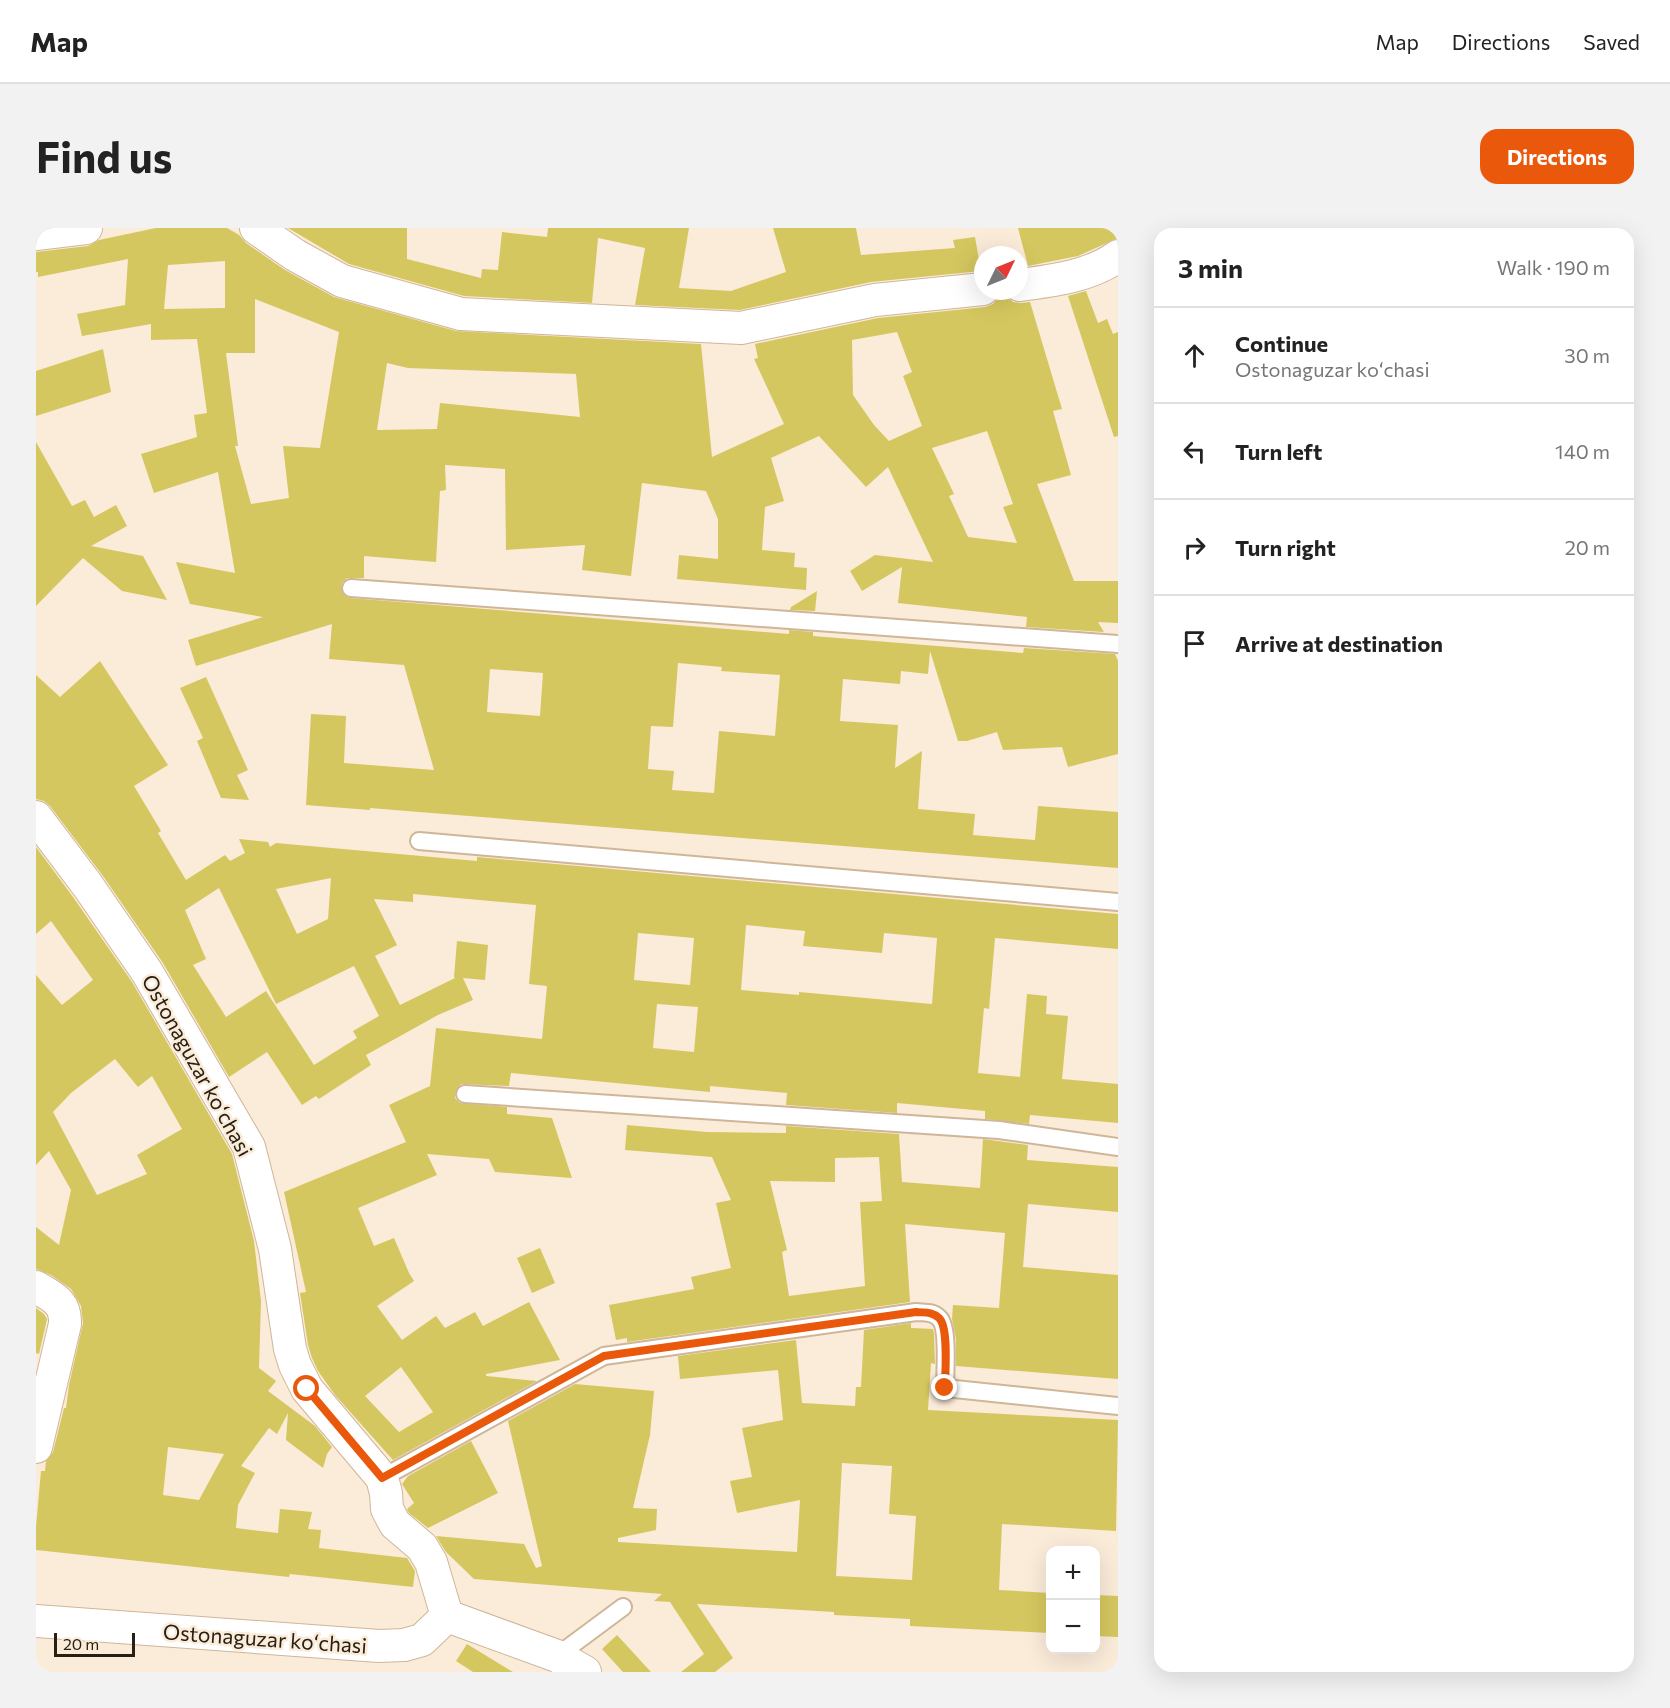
<!DOCTYPE html>
<html lang="en">
<head>
<meta charset="utf-8">
<style>
  body { margin:0; font-family:Commissioner,sans-serif; background:#f2f2f2; color:#222 }
  .controls { position:absolute; right:18px; bottom:18px; display:grid; overflow:hidden; border-radius:12px; box-shadow:0 6px 24px #0002 }
  .controls button { width:54px; height:54px; display:grid; place-items:center; padding:0; border:0; border-bottom:2px solid #e0e0e0; background:#fff; color:#222; font:30px sans-serif }
  .compass { position:absolute; left:938px; top:18px; width:54px; height:54px; border-radius:50%; background:#fff; box-shadow:0 6px 24px #0002; rotate:47deg }
  .scale { position:absolute; left:18px; bottom:15px; width:81px; box-sizing:border-box; padding-left:6px; border:3px solid #292014; border-top:0; font-size:16px; line-height:21px; white-space:nowrap; color:#292014; -webkit-text-stroke:4px #fbebd9; paint-order:stroke }
  .stop { position:absolute; width:18px; height:18px; margin:-14px; border:4px solid #ea580c; border-radius:50%; background:#fff }
  .stop.end { background:#ea580c; border-color:#fff; box-shadow:0 2px 6px #0008 }
  .list { margin:0; padding:0; list-style:none }
  h2 { display:flex; justify-content:space-between; align-items:center; height:78px; margin:0; padding:0 24px; font-size:26px }
  h2 small { font-size:20px; font-weight:400; color:#767676 }
  .list li { display:grid; grid-template-columns:39px 1fr auto; gap:18px; align-items:center; box-sizing:border-box; height:96px; padding:0 24px; border-top:2px solid #e0e0e0 }
  .list b { display:block; font-size:22px; white-space:nowrap }
  .list p { margin:0; font-size:20px; white-space:nowrap; color:#767676 }
  .list em { font-size:20px; font-style:normal; color:#767676 }
  .icon { flex:none; width:33px; height:33px; fill:none; stroke:currentColor; stroke-width:2; stroke-linecap:round; stroke-linejoin:round }
  .map { position:relative; flex:none; width:1082px; height:1444px; overflow:hidden; border-radius:18px }
  header { display:flex; align-items:center; gap:36px; box-sizing:border-box; height:84px; padding:0 30px; background:#fff; border-bottom:2px solid #e0e0e0 }
  header strong { font-size:28px }
  nav { display:flex; gap:33px; margin-inline-start:auto; font-size:21px }
  .intro { display:flex; align-items:center; justify-content:space-between; box-sizing:border-box; height:144px; padding:0 36px }
  h1 { margin:0; font-size:42px }
  .button { padding:15px 27px; border-radius:18px; background:#ea580c; color:#fff; font-size:21px; font-weight:700 }
  main { display:flex; gap:36px; padding:0 36px }
  aside { flex:1; background:#fff; border-radius:18px; box-shadow:0 6px 24px #0002 }
  .map>svg:first-child { display:block }
  .building { fill:#d5c75f; fill-rule:evenodd }
  .lines { fill:none; stroke-linecap:round; stroke-linejoin:round }
  .lane-casing { stroke:#cfb698; stroke-width:20 }
  .street-casing { stroke:#cfb698; stroke-width:34 }
  .lane { stroke:#fff; stroke-width:16 }
  .street { stroke:#fff; stroke-width:32 }
  .route { stroke:#ea580c; stroke-width:8 }
  .labels { text-anchor:middle; dominant-baseline:central; stroke-width:5; stroke-linejoin:round; paint-order:stroke }
  .street-label { font-size:21px; fill:#292014; stroke:#fbebd9 }
</style>
</head>
<body>
<header>
<strong>Map</strong>
<nav><a>Map</a><a>Directions</a><a>Saved</a></nav>
</header>
<div class="intro"><h1>Find us</h1><a class="button">Directions</a></div>
<main>
<div class="map">
<svg width="1082" height="1444" viewBox="0 0 1082 1444">
  <rect width="100%" height="100%" fill="#fbebd9"/>
  <path class="building" d="M120 0H191L203 7 210 15 249 42 298 69 420 103 665 116 676 229 748 196 718 131 722 130 719 116 842 90 949 79 957 76 962 70 970 69 977 74 985 75 994 74 1026 181 1017 183 1035 247 1001 256 1038 353H1082V395L1062 394 1068 404 990 399 991 389 862 375 866 339 826 363 814 343 839 327 897 334 852 239 830 259 783 208 735 230 748 273 729 279 726 322 759 325 758 339 771 340 770 362 641 351 643 327 682 331V291L670 263 606 255 595 348 546 342 549 317 470 322 469 241 409 237 410 262 404 263 400 334 328 328V350H311L306 355 305 360 309 368 314 370 753 406V402L777 404V408L987 425 988 420 1079 426 1082 433V526L1032 539 1026 519 967 522 961 504 931 513H922L894 423 892 446 865 443 864 456 807 451 804 493 862 497 859 540 886 523 882 581 939 586 937 607 999 612 1002 578 1082 584V640L383 584 334 580V582L270 577 275 486 310 488 308 535 398 542 368 437 293 431 296 396 160 438 152 412 227 389 154 376 140 334 199 345 182 244 118 265 105 226 161 209 158 187 171 185 161 111 115 112V96L46 108 41 86 89 77 92 31 2 49V44H0V24L52 18 63 12ZM189 33V80L128 81 132 37ZM219 71 303 104 284 220 247 218 253 270 215 276 199 218H202L190 125H219ZM861 104 876 144 867 148 886 198 853 213 838 197 817 167 816 112ZM351 135 372 140 540 146 544 189 404 175 401 201 341 202ZM951 203 977 276 967 279 981 315 932 309 913 268 918 266 896 220ZM642 435 686 439 685 443 744 447 739 508 683 503 678 565 636 562 638 543 612 541 615 498 637 499ZM454 441 507 445 504 488 451 484Z
    M252 0H371V31L445 50 446 41 462 42 466 4 511 9 512 0H653L643 60 695 63 750 44 737 0H820L825 27 919 20 917 12 939 9 945 43 835 54 704 82 599 77 609 20 562 10 556 75 428 68 313 36Z
    M982 0H1082V10L1042 28 992 38Z
    M1050 63 1062 95 1071 91 1077 106 1082 104V208L1078 209 1032 68Z
    M67 121 75 164 0 188V143Z
    M0 214 36 278 49 272 58 289 80 277 91 298 55 318 107 328 131 372 86 363 47 330 0 378Z
    M781 363 779 383 754 382 755 379Z
    M64 433 132 537 98 558 125 603 122 605 150 652 189 627 194 633 209 625 203 611 232 614 234 619 240 615 441 633V629L1082 686V721L959 710 953 781 948 780 942 845 984 849 991 766 1011 768 1010 786 1032 788 1026 851 1082 856V895L994 887 993 896 949 891V883L861 875V885L750 877 751 865 674 858V864L475 845 473 858 425 856 419 865V870L424 875 471 879V886L516 890 536 950 459 944 453 931 391 926 401 947 322 980 338 1018 358 1010 373 1045 378 1053 341 1078 366 1112 400 1088 409 1100 439 1084 447 1098 493 1074 524 1132 450 1146V1148L501 1153 357 1232 299 1167 282 1143 276 1130 272 1117 264 1065 270 1064 248 964 370 914 353 877 394 858 400 800 506 811 511 758 493 756 500 677 377 666V674L338 671 361 717 339 728 364 777 419 750 418 749 421 713 452 717 449 752 427 750 437 772 402 787 330 827 335 837 283 871 280 868 266 877 231 824 193 849 127 735 67 648 14 578 8 573 0 571V447L24 469ZM295 650 292 691 261 706 240 661ZM183 660 240 776 318 738 343 788 317 803 321 810 278 837 230 763 190 789 157 737 170 731 149 682ZM710 697 769 703 767 718 846 725 848 705 901 710 896 776 763 764V767L705 762ZM602 705 658 710 654 757 598 752ZM621 776 662 779 658 824 617 820ZM365 1139 397 1184 363 1204 329 1168Z
    M170 449 212 542 201 547 213 572 185 570 161 513 167 510 144 460Z
    M0 619 37 669 96 754 196 926 218 1013 225 1073 223 1140 240 1153 232 1163 279 1198 296 1219 291 1226 287 1240 250 1212 252 1185 241 1206 233 1200 205 1238 219 1245 202 1277 200 1300 242 1305 244 1281 276 1284 272 1301 285 1302 283 1320 371 1330 379 1343 377 1359 254 1346 253 1349 0 1322V1299L5 1243H9L10 1233 17 1224 28 1180H30L33 1157 47 1095 45 1078 35 1061 15 1047 0 1041V999L23 1017 35 962 13 923 0 937V747L26 777 57 752 15 693 0 706ZM79 831 102 859 116 848 146 901 101 927 111 946 61 967 17 884 35 865ZM132 1219 188 1226 163 1272 127 1267Z
    M591 897 671 904 750 905V898L863 906 866 954 944 960 947 911 992 917 991 932 1082 939V984L992 976 987 1039 1082 1047V1151L920 1138V1111L916 1091 917 1077 963 1080 969 1005 869 996 874 1074 591 1114V1110L580 1112 573 1077 658 1061 655 1049 695 1040 680 975 695 972 676 929 589 922ZM843 929 846 973 824 974 829 1058 753 1068 746 1024 751 1022 734 953 799 954V930Z
    M504 1020 519 1055 496 1065 481 1030Z
    M0 1080 8 1086 11 1091 3 1126 0 1125Z
    M875 1095V1100L897 1101 898 1105 899 1136 895 1135 892 1182 1082 1192 1080 1303 966 1296 963 1362 1014 1365V1405L874 1398V1391L798 1387V1384L661 1376 697 1430 679 1444H645L668 1426 634 1374 618 1373 626 1366 438 1351 410 1324 400 1308 488 1316 500 1340 506 1338 472 1193 539 1156 618 1163 614 1207 597 1280 621 1281 620 1302 582 1310V1314L761 1324 764 1272 701 1285 694 1253 716 1249 706 1200 747 1192 742 1142 644 1151 642 1128 760 1112 766 1175 819 1178 820 1159H825L828 1102ZM806 1235 856 1238 853 1286 880 1288 876 1352 800 1348Z
    M435 1213 462 1265 392 1300 373 1285 371 1281 378 1275 366 1256 372 1248Z
    M1059 1367 1082 1368V1409L1059 1408Z
    M581 1407 615 1444H587L566 1421Z
    M431 1416 477 1444H437L420 1433Z"/>
  <g class="lines">
    <defs>
      <path id="lane" d="M315 360 1082 416
        M383 613 1082 674
        M429 866 963 902 1082 919
        M346 1250 568 1128 880 1084C888 1085 896 1083 903 1090 913 1099 909 1145 909 1160L1082 1178
        M521 1428 587 1379"/>
      <path id="street" d="M220 0 259 27 306 53 425 86 705 100 839 72 947 61
        M0 6 50 0
        M983 57C1016 53 1055 48 1082 28
        M0 589 52 658 111 744 213 919 239 1021 254 1121 259 1137 271 1161 346 1250 350 1265 351 1281 359 1296 386 1319 395 1334 411 1388 386 1412 368 1417 343 1418 0 1393
        M0 1059C17 1069 30 1074 29 1096L0 1219
        M411 1388 521 1428 549 1444"/>
    </defs>
    <use href="#lane" class="lane-casing"/>
    <use href="#street" class="street-casing"/>
    <use href="#lane" class="lane"/>
    <use href="#street" class="street"/>
  </g>
  <g class="lines">
    <path class="route" d="M271 1161 346 1250 568 1128 880 1084C888 1085 896 1083 903 1090 913 1099 909 1145 909 1160"/>
  </g>
  <g class="labels">
    <g class="street-label">
      <text transform="translate(162 837) rotate(61)">Ostonaguzar koʻchasi</text>
      <text transform="translate(229 1410) rotate(4)">Ostonaguzar koʻchasi</text>
    </g>
  </g>
</svg>
<div class="controls">
<button>+</button>
<button>−</button>
</div>
<svg class="compass" viewBox="-18 -18 36 36"><path d="M0-13l5 13h-10z" fill="#e53935"/><path d="M0 13l5-13h-10z" fill="#767676"/></svg>
<div class="scale">20 m</div>
<div class="stop" style="left:271px;top:1161px"></div>
<div class="stop end" style="left:909px;top:1160px"></div>
</div>
<aside>
<h2>3 min<small>Walk · 190 m</small></h2>
<ul class="list">
<li><svg class="icon" aria-label="ahead" viewBox="0 0 24 24"><path d="M12 20V5M6 11l6-6 6 6"/></svg><div><b>Continue</b><p>Ostonaguzar koʻchasi</p></div><em>30 m</em></li>
<li><svg class="icon" aria-label="left" viewBox="0 0 24 24"><path d="M17 20v-9H6M10 6l-5 5 5 5"/></svg><div><b>Turn left</b></div><em>140 m</em></li>
<li><svg class="icon" aria-label="right" viewBox="0 0 24 24"><path d="M7 20v-9h11M14 6l5 5-5 5"/></svg><div><b>Turn right</b></div><em>20 m</em></li>
<li><svg class="icon" aria-label="arrive" viewBox="0 0 24 24"><path d="M6 21V4h12l-3 4 3 4H6"/></svg><div><b>Arrive at destination</b></div></li>
</ul>
</aside>
</main>
</body>
</html>
